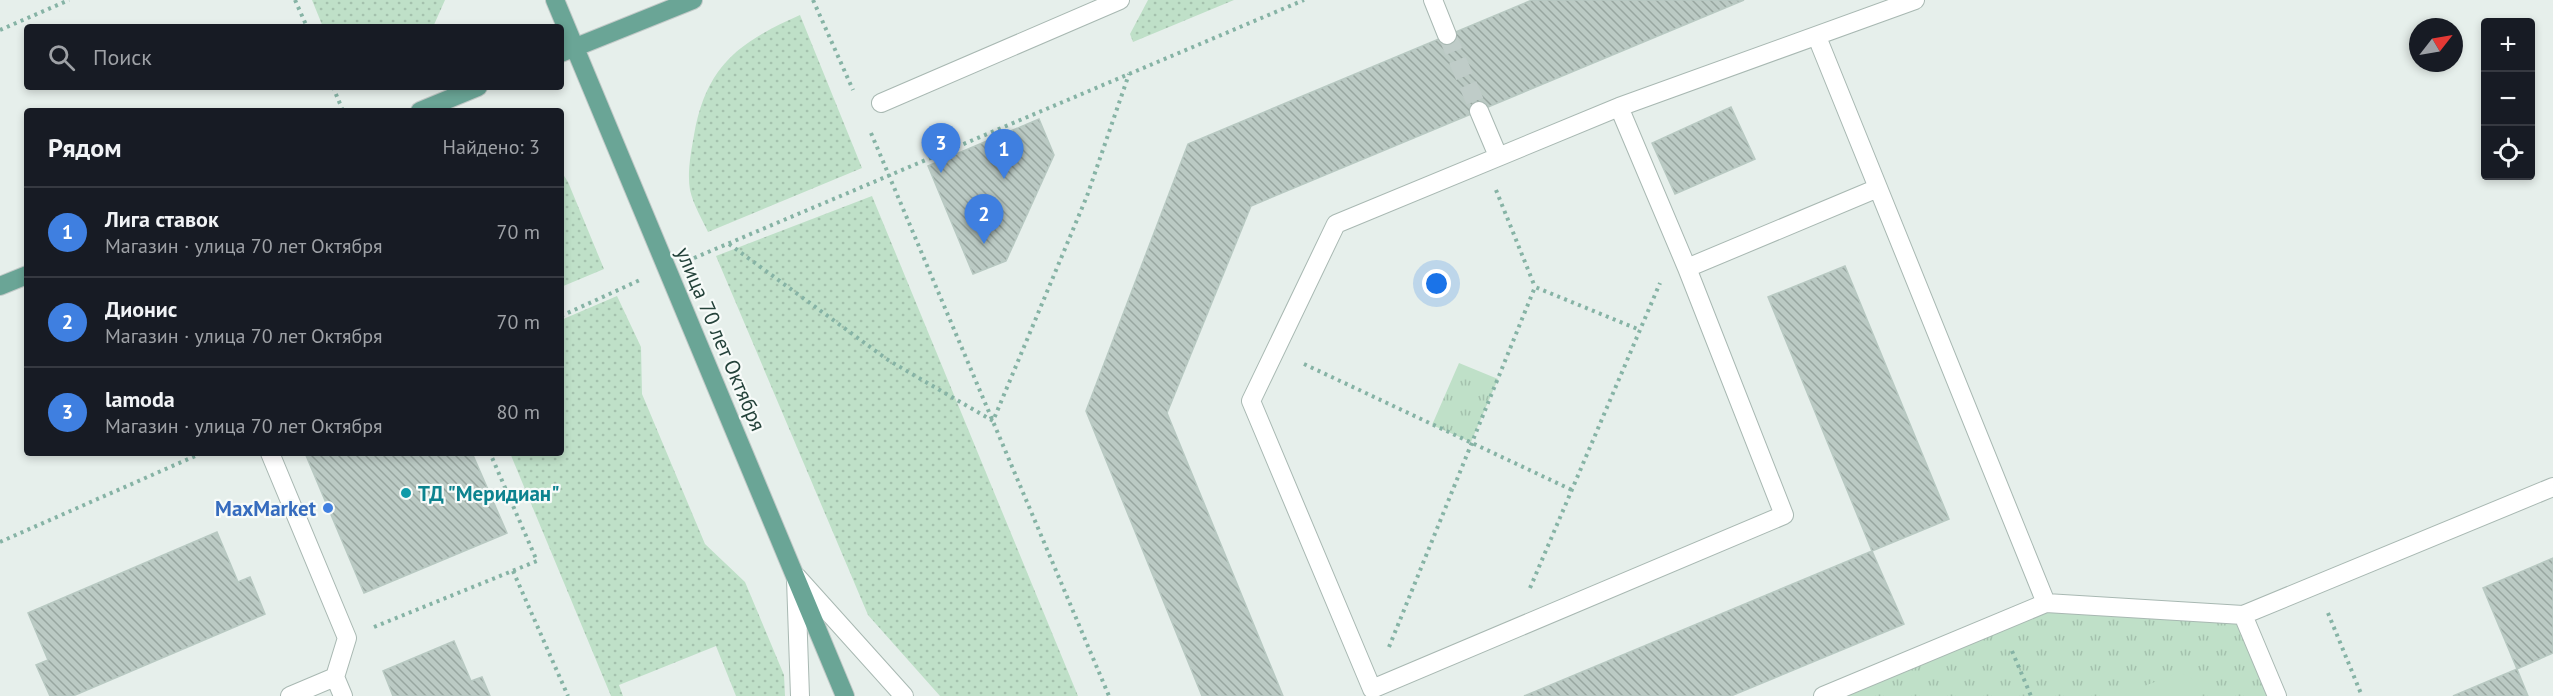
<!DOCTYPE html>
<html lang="ru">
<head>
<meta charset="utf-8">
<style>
  body { margin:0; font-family:"PT Sans",sans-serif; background:#20242c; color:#f1f3f6 }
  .controls { position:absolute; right:18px; top:18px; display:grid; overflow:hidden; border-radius:6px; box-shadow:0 3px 9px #0003 }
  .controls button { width:54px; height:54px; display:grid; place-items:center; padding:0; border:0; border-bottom:2px solid #363941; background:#171b24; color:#f1f3f6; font:30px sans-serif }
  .compass { position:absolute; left:2409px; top:18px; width:54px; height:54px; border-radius:50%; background:#171b24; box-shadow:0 3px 9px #0003; rotate:59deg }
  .you { position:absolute; left:1437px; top:284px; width:21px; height:21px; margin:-15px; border:4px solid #fff; border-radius:50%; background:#1a73e8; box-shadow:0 0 0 9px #1a73e833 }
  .badge { display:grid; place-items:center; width:39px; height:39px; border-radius:50%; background:#ea580c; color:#fff; font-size:20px; font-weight:700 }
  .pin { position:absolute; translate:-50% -50px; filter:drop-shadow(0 2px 3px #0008) }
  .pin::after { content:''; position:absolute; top:32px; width:21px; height:18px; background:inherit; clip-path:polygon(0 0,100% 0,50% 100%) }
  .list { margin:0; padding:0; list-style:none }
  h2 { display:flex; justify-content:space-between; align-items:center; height:78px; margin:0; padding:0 24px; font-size:26px }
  h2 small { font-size:20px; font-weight:400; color:#9ea1a6 }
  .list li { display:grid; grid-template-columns:39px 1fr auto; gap:18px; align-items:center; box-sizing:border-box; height:90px; padding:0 24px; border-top:2px solid #363941 }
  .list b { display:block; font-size:22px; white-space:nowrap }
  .list p { margin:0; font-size:20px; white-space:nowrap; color:#9ea1a6 }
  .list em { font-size:20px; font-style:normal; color:#9ea1a6 }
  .icon { flex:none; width:33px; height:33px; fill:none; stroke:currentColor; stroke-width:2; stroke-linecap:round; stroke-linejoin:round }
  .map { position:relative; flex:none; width:2553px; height:696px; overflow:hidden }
  .search { position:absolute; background:#171b24; box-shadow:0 3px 9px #0003; left:24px; top:24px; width:540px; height:66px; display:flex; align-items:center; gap:15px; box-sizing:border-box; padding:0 21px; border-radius:6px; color:#9ea1a6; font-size:22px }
  .panel { position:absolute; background:#171b24; box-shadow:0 3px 9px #0003; left:24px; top:108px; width:540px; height:348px; border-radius:6px }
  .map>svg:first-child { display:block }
  .grass { fill:url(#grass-dots) }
  .park { fill:url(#park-tufts) }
  .pitch { fill:#bfe0c8 }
  .building { fill:url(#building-back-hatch); stroke:#b8c9c2; stroke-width:1.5 }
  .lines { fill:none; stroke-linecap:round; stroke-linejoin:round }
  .minor-tunnel { stroke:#bfccc8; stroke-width:18; stroke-dasharray:18 9; stroke-linecap:butt }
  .minor-casing { stroke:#a8b8b2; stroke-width:20 }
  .major-casing { stroke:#c2cac8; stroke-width:20 }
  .path { stroke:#86b3a5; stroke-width:4; stroke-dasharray:3 4.5; stroke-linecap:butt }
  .minor { stroke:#fff; stroke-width:18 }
  .major { stroke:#6aa596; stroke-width:18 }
  .culture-dot { fill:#0f9aa8; stroke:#f7fbf9; stroke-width:2 }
  .shop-dot { fill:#3f7fe0; stroke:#f7fbf9; stroke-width:2 }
  .labels { text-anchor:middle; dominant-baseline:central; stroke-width:4.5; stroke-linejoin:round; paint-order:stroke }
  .street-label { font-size:21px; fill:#24423a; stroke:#f7fbf9 }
  .culture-label { font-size:21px; font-weight:bold; fill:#0d838f; stroke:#f7fbf9; text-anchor:start }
  .shop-label { font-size:21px; font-weight:bold; fill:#366cbe; stroke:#f7fbf9; text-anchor:end }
</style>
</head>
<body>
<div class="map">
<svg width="2553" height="696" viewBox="0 0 2553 696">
  <defs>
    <pattern id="grass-dots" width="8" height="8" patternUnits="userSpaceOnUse" patternTransform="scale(1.5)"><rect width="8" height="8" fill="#bfe0c8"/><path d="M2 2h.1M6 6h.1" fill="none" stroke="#a4c1ad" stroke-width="1.8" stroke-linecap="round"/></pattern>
    <pattern id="park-tufts" width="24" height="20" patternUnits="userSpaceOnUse" patternTransform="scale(1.5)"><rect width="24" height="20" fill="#bfe0c8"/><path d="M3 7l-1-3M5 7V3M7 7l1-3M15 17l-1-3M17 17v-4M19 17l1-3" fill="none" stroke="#a4c1ad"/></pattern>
    <pattern id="building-back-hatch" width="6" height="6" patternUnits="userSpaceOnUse" patternTransform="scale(1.5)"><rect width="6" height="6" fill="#bbcac4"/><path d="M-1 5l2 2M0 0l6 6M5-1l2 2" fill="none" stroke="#98a6a0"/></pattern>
  </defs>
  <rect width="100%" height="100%" fill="#e6efeb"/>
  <path class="grass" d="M312 0H445L433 27H323Z
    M1148 0H1234L1133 42 1130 34Z
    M800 15 862 168 708 232C702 219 693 204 690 190 687 173 691 152 694 135 706 66 739 42 800 15Z
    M561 171 568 182 604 269 561 287Z
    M872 196 1078 696H940L868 615 716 256Z
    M617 296 641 347 642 394 705 544 745 582 784 675 785 696H736L716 646 619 685 623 696H611L510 453H561V320Z"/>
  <path class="park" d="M1459 363 1498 379 1471 442 1432 425Z
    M2046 603 2243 615 2277 696H1823Z"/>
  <path class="pitch" d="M2174 674C2192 673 2195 681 2202 696H2121Z"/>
  <path class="building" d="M1532 0H1744L1251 206 1167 413 1283 696H1202L1086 411 1188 144Z
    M1731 107 1755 159 1675 194 1652 143Z
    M1039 119 1054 155 1006 261 973 274 928 166Z
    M1845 266 1949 519 1872 551 1768 297Z
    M305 453H472L507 533 364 593Z
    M217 532 238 582 250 577 265 614 73 696H50L36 665 48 660 28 613Z
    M1872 551 1904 624 1731 696H1524Z
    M2553 558V653L2517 669 2483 588Z
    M454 641 471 681 482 677 490 696H393L383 671Z
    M2517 669 2528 696H2453Z"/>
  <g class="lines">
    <path class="minor-tunnel" d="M1447 35 1479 111"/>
    <defs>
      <path id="minor" d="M1433 0 1447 35
        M1817 37 2046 603
        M881 103 1120 0
        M1619 107 1687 268
        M1479 111 1498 156
        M1878 188 1687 268 1784 515 1372 689 1251 401 1336 224 1619 107 1915 0
        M270 453 347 638 335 677 343 696
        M797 577 904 696
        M796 579 800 696
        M2243 615 2277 696
        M290 696 335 677
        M1823 696 2046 603 2243 615 2553 487"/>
      <path id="major" d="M555 0 845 696
        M561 53 693 0
        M420 111 478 87
        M0 286 27 275"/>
    </defs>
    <use href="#minor" class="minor-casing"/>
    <use href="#major" class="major-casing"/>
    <path class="path" d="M295 0 307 27
      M813 0 853 90
      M0 30 69 0
      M333 87 343 111
      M871 133 1109 696
      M1496 190 1535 287
      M729 244 888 360 993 421 1087 196 1129 74
      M694 258 1304 0
      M561 316 640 280
      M1304 364 1572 490
      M0 542 202 453
      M513 571 568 696
      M1530 588 1660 283
      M2328 613 2362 696
      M374 627 537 561 490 453
      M1389 647 1535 287 1640 330
      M2012 651 2031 696"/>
    <use href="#minor" class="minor"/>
    <use href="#major" class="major"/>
  </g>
  <circle class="culture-dot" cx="406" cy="493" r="6"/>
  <circle class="shop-dot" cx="328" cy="508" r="6"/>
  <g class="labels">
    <g class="street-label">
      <text transform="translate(721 339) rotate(67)">улица 70 лет Октября</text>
    </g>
    <g class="culture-label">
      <text x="418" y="493">ТД "Меридиан"</text>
    </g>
    <g class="shop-label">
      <text x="316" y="508">MaxMarket</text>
    </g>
  </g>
</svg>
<div class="controls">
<button>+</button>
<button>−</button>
<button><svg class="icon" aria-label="locate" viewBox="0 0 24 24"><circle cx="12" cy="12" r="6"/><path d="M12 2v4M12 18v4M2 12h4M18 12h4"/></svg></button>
</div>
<svg class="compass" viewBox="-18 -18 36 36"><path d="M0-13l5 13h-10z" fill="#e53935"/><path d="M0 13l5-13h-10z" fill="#9ea1a6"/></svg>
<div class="you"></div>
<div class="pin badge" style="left:1004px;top:179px;background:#3f7fe0">1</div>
<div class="pin badge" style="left:984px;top:244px;background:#3f7fe0">2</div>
<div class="pin badge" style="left:941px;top:173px;background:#3f7fe0">3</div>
<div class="search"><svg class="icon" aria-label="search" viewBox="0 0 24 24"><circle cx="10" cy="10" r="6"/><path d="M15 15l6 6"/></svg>Поиск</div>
<section class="panel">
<h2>Рядом<small>Найдено: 3</small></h2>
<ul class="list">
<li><span class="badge" style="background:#3f7fe0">1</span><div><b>Лига ставок</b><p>Магазин · улица 70 лет Октября</p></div><em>70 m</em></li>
<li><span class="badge" style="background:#3f7fe0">2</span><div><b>Дионис</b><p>Магазин · улица 70 лет Октября</p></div><em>70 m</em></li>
<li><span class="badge" style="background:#3f7fe0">3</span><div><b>lamoda</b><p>Магазин · улица 70 лет Октября</p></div><em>80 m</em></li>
</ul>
</section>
</div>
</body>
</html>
